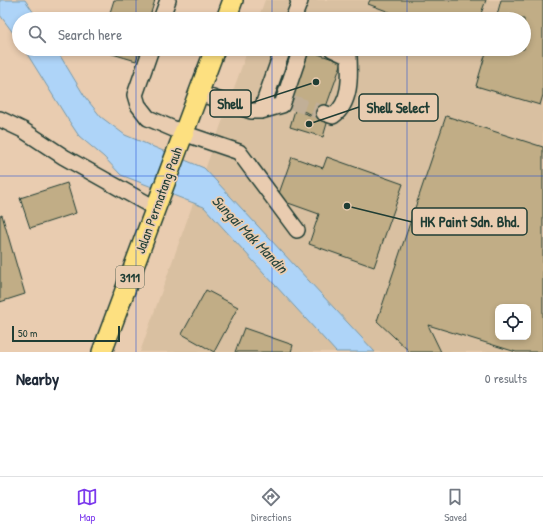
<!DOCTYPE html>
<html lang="en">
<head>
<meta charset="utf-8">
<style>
  body { margin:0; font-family:"Patrick Hand",sans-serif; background:#f6f6f7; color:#1f2937 }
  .controls { position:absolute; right:12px; bottom:12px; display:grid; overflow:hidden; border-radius:8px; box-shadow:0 2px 6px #0003 }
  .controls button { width:36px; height:36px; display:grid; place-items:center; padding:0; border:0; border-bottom:1px solid #e0e1e3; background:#fff; color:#1f2937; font:20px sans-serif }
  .scale { position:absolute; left:12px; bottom:10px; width:108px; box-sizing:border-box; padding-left:4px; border:2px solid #1f3d34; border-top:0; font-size:11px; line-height:14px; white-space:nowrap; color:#1f3d34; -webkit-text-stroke:3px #e9ccb0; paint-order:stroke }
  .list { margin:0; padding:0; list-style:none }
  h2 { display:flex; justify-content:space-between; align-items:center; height:52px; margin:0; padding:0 16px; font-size:17px }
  h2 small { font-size:13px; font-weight:400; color:#747a83 }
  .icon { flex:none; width:22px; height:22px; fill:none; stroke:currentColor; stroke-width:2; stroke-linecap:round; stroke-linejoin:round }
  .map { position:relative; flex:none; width:543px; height:352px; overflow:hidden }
  .search { position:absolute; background:#fff; box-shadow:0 2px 6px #0003; left:12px; right:12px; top:12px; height:44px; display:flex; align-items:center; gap:10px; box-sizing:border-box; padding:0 14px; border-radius:22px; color:#747a83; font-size:15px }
  .sheet { height:124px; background:#fff }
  nav { display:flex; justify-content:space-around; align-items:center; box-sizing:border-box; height:56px; border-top:1px solid #e0e1e3; background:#fff; font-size:11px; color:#747a83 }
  nav a { display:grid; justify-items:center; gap:2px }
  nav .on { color:#7c3aed }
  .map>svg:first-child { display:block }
  .built { fill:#d9c0a1; fill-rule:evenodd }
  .water { fill:#aed4f8; stroke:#7598aa }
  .building { fill:#c1ad86; stroke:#1f3d34; fill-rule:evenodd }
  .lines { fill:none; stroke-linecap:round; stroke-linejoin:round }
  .minor-tunnel { stroke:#c1af97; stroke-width:15; stroke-dasharray:15 8; stroke-linecap:butt }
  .minor-casing { stroke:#1f3d34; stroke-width:18 }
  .major-casing { stroke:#1f3d34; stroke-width:22 }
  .minor { stroke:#e9ccb0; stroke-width:15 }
  .major { stroke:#fde080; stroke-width:19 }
  .grid { fill:none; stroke:#1d4ed8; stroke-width:1; stroke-opacity:0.55 }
  .labels { text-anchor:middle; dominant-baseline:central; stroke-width:3.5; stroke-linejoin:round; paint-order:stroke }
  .shield { fill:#e9ccb0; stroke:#5c6859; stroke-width:1 }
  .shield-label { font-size:13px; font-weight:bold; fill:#1f3d34 }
  .street-label { font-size:14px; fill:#1f3d34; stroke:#e9ccb0 }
  .water-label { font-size:15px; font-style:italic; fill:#26453e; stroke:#e9ccb0 }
  .leader { fill:none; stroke:#1f3d34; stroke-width:1.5 }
  .callout-dot { fill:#1f3d34; stroke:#e9ccb0; stroke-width:1.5 }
  .callout { fill:#e9ccb0; stroke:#1f3d34; stroke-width:1.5 }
  .callout-label { font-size:15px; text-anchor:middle; font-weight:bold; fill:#1f3d34 }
</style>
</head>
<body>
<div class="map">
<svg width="543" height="352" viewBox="0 0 543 352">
  <rect width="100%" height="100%" fill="#e9ccb0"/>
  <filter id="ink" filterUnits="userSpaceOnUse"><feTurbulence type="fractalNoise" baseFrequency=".025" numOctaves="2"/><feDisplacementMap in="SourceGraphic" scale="8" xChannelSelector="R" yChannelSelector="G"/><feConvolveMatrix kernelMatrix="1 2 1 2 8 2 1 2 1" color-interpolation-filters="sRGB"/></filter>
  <g filter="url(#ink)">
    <path class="built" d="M265 0H543V352H140L248 49H524V19H258ZM498 307H528V337H498Z"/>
    <path class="water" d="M0 0H25L38 19H19V41L0 15Z
      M24 49H56L85 97 101 117 125 135 204 168 375 352H336L204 207 121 175 104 157 79 136 67 118Z"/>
    <path class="building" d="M114 0H155L149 19H108Z
      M370 0H486L479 19H408L368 4Z
      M501 0H543V95L540 105 476 86 487 49H524V19H496Z
      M99 49H140L136 61 99 50Z
      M309 51 342 62 322 118 289 106Z
      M295 110 324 120H328L323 137 290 127Z
      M446 116 543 147V352H516L428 325 441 352H410L377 321ZM498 307H528V337H498Z
      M292 157 323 168 327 157 403 184 374 267 309 244 319 214 277 199Z
      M67 183 76 213 30 228 20 198Z
      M2 215 25 294 0 302V216Z
      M206 290 238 307 214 352 182 334Z
      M244 328 293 345 291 352H235Z"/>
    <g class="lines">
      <path class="minor-tunnel" d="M291 102 324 113"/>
      <defs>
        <path id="minor" d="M161 19 168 0
          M293 19 300 1 298 0
          M151 49 135 95 138 105 148 118 183 133 239 152 297 230
          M198 93 251 111H261L283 49
          M261 111 282 105 300 52
          M324 113 333 116C351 103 350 77 349 57L332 49
          M0 119 23 130 64 157 155 208"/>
        <path id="major" d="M226 19 233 0
          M102 352 215 49"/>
      </defs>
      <use href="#minor" class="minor-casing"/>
      <use href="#major" class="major-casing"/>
      <use href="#minor" class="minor"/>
      <use href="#major" class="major"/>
    </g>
  </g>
  <path class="grid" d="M136 0V19M272 0V19M407 0V19M136 49V352M272 49V352M407 49V352M0 176H543"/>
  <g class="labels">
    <rect class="shield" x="116" y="266" width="28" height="22" rx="3"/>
    <g class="shield-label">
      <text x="130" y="277">3111</text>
    </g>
    <g class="street-label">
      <text transform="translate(158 200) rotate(-70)">Jalan Permatang Pauh</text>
    </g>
    <g class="water-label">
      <text transform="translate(250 234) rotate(46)">Sungai Mak Mandin</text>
    </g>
  </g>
  <path class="leader" d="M316 82L251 103M309 124L359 107M347 206L412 222"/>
  <g class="callout-dot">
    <circle cx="316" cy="82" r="4"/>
    <circle cx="309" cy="124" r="4"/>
    <circle cx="347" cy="206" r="4"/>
  </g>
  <g class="callout">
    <rect x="210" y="90" width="41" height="27" rx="4"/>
    <rect x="359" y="94" width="79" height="27" rx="4"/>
    <rect x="412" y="208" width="115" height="27" rx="4"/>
  </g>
  <g class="callout-label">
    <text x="230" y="109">Shell</text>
    <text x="398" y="113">Shell Select</text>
    <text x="470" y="227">HK Paint Sdn. Bhd.</text>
  </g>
</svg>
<div class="controls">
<button><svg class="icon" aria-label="locate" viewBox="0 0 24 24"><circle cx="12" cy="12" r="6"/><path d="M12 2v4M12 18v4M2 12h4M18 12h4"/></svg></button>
</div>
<div class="scale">50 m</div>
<div class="search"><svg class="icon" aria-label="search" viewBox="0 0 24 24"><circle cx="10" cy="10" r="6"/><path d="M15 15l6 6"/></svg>Search here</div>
</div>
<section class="sheet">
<h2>Nearby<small>0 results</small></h2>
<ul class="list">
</ul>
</section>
<nav>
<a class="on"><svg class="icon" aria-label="map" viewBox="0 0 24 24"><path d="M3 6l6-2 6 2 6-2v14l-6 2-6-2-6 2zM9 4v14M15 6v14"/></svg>Map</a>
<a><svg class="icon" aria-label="directions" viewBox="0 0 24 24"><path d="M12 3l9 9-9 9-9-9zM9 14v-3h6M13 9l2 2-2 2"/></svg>Directions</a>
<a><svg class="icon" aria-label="saved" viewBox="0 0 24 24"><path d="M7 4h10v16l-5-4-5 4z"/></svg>Saved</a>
</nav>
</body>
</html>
